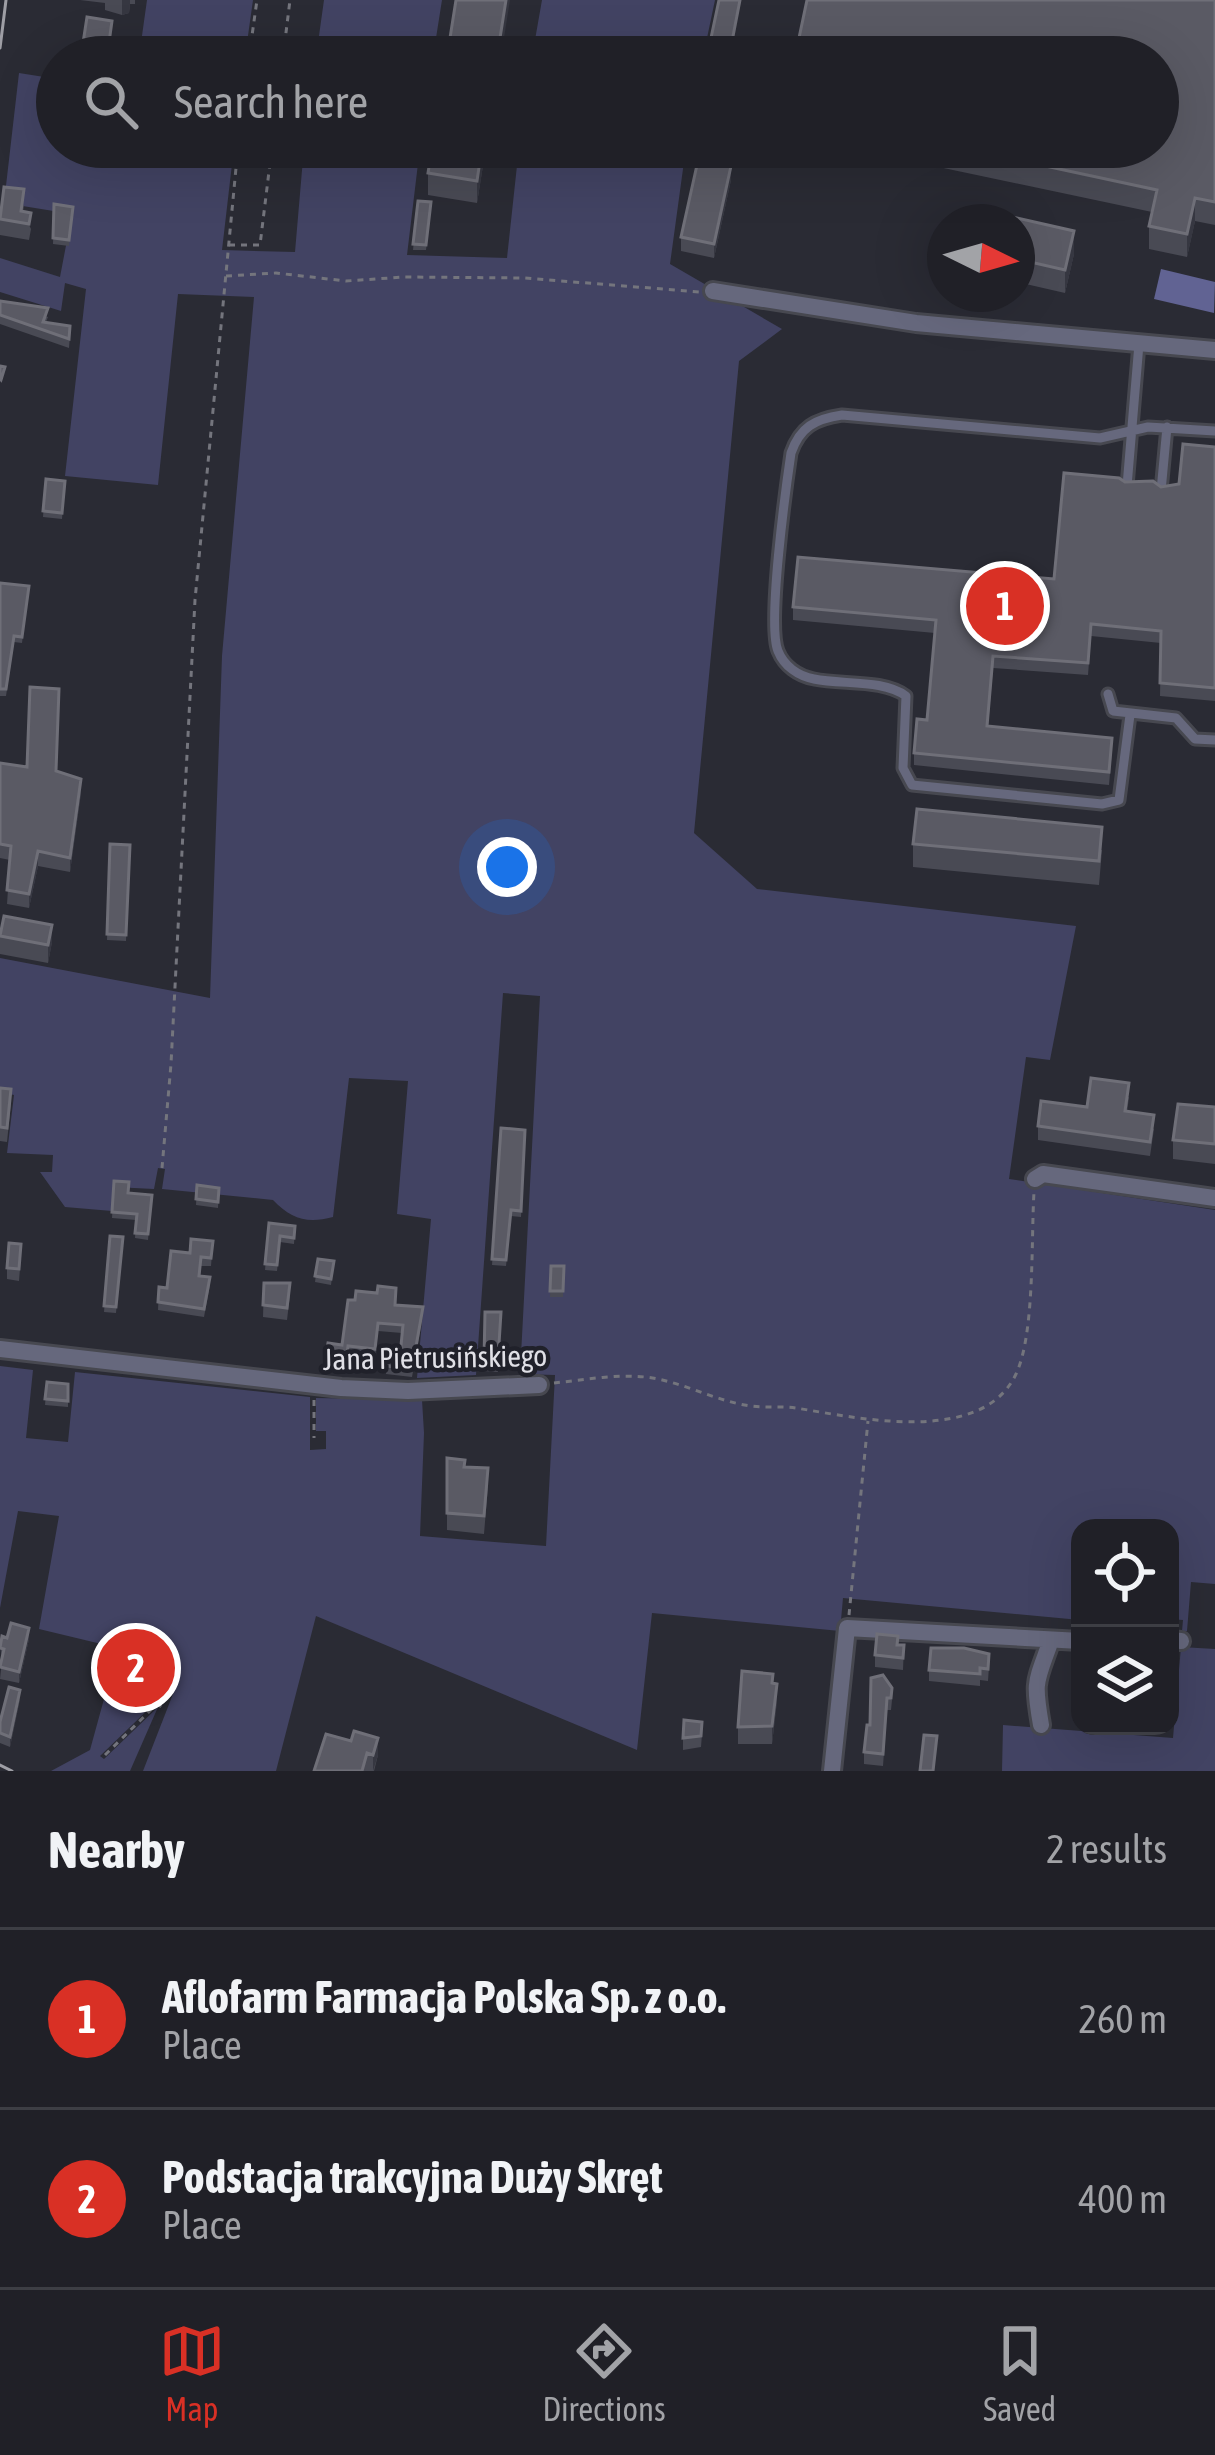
<!DOCTYPE html>
<html lang="en">
<head>
<meta charset="utf-8">
<style>
  body { margin:0; font-family:"Asap Condensed",sans-serif; background:#28282f; color:#f1f3f6 }
  .controls { position:absolute; right:36px; bottom:36px; display:grid; overflow:hidden; border-radius:24px; box-shadow:0 12px 48px #0002 }
  .controls button { width:108px; height:108px; display:grid; place-items:center; padding:0; border:0; border-bottom:3px solid #3d3e44; background:#202027; color:#f1f3f6; font:60px sans-serif }
  .compass { position:absolute; left:927px; top:204px; width:108px; height:108px; border-radius:50%; background:#202027; box-shadow:0 12px 48px #0002; rotate:95deg }
  .you { position:absolute; left:507px; top:867px; width:42px; height:42px; margin:-30px; border:9px solid #fff; border-radius:50%; background:#1a73e8; box-shadow:0 0 0 18px #1a73e833 }
  .badge { display:grid; place-items:center; width:78px; height:78px; border-radius:50%; background:#d93025; color:#fff; font-size:39px; font-weight:700 }
  .pin { position:absolute; translate:-50% -50%; border:6px solid #fff; box-shadow:0 3px 12px #0006 }
  .list { margin:0; padding:0; list-style:none }
  h2 { display:flex; justify-content:space-between; align-items:center; height:156px; margin:0; padding:0 48px; font-size:51px }
  h2 small { font-size:39px; font-weight:400; color:#a2a3a7 }
  .list li { display:grid; grid-template-columns:78px 1fr auto; gap:36px; align-items:center; box-sizing:border-box; height:180px; padding:0 48px; border-top:3px solid #3d3e44 }
  .list b { display:block; font-size:45px; white-space:nowrap }
  .list p { margin:0; font-size:39px; white-space:nowrap; color:#a2a3a7 }
  .list em { font-size:39px; font-style:normal; color:#a2a3a7 }
  .icon { flex:none; width:66px; height:66px; fill:none; stroke:currentColor; stroke-width:2; stroke-linecap:round; stroke-linejoin:round }
  .map { position:relative; flex:none; width:1215px; height:1771px; overflow:hidden }
  .search { position:absolute; background:#202027; box-shadow:0 12px 48px #0002; left:36px; right:36px; top:36px; height:132px; display:flex; align-items:center; gap:30px; box-sizing:border-box; padding:0 42px; border-radius:66px; color:#a2a3a7; font-size:45px }
  .sheet { height:516px; background:#202027 }
  nav { display:flex; justify-content:space-around; align-items:center; box-sizing:border-box; height:168px; border-top:3px solid #3d3e44; background:#202027; font-size:33px; color:#a2a3a7 }
  nav a { display:grid; justify-items:center; gap:6px }
  nav .on { color:#d93025 }
  .map>svg:first-child { display:block }
  .green { fill:#424363 }
  .water { fill:#616393 }
  .lines { fill:none; stroke-linecap:round; stroke-linejoin:round }
  .lane-casing { stroke:#474850; stroke-width:15 }
  .street-casing { stroke:#474850; stroke-width:22 }
  .path { stroke:#74757d; stroke-width:3; stroke-dasharray:6 6; stroke-linecap:butt }
  .lane { stroke:#66687d; stroke-width:9 }
  .street { stroke:#66687d; stroke-width:16 }
  .tram { stroke:#9e9ea5; stroke-width:3 }
  .wall { fill:#494a54 }
  .shaded-wall { fill:#363741 }
  .building { fill:#5a5a64; stroke:#6f6f78; stroke-width:3 }
  .labels { text-anchor:middle; dominant-baseline:central; stroke-width:9; stroke-linejoin:round; paint-order:stroke }
  .street-label { font-size:30px; fill:#e0e0e6; stroke:#20212a }
</style>
</head>
<body>
<div class="map">
<svg width="1215" height="1771" viewBox="0 0 1215 1771">
  <rect width="100%" height="100%" fill="#2a2b34"/>
  <path class="green" d="M147 0H253L245 57H139Z
    M324 0H442L433 57H316Z
    M542 0H715L703 57H532Z
    M19 73 57 79V147H234L222 250 295 252 304 147H420L407 255 507 258 519 147H686L670 264 782 329 739 361 694 833 757 889 1076 926 1050 1060 1026 1057 1009 1179 1215 1210V1584L1191 1582 1187 1631H1182L1183 1620 1170 1619V1528H1080V1620L843 1598 840 1631 652 1613 637 1750 316 1616 276 1771H143L180 1676 179 1669 124 1656 119 1676 146 1682 144 1695 162 1696 100 1756 104 1759 158 1707 130 1771H51L90 1750 118 1648 39 1629 59 1516 18 1511 0 1608V1366L33 1370 26 1438 68 1442 75 1372 310 1397V1450L326 1449V1431H316V1398L422 1400 424 1433 420 1536 546 1546 555 1375 520 1374 540 996 503 993 476 1375 417 1378 431 1219 397 1214 408 1081 349 1078 333 1217C307 1224 291 1219 273 1200L162 1189 165 1169 158 1168 154 1189 114 1187 112 1211 65 1207 40 1172H52L53 1155 7 1153 14 1095 0 1092V958L210 998 222 656 254 297 178 294 158 485 65 476 86 289 65 283 61 311 0 292V258L60 277 72 214 4 203Z
    M1181 1647 1215 1649V1771H1002L1003 1725 1173 1738Z"/>
  <path class="water" d="M1161 269 1215 282 1214 313 1154 299Z"/>
  <g class="lines">
    <defs>
      <path id="lane" d="M1127 486 1139 344
        M1161 491 1167 427
        M1108 694 1113 711 1176 718 1195 739 1215 740
        M1130 715 1119 800 1102 804 912 785 903 768 906 696C883 679 842 685 814 679 798 676 784 666 778 651 767 625 786 487 791 453 800 427 815 419 842 415L1100 438 1148 427 1215 431"/>
      <path id="street" d="M713 291 916 323 1215 350
        M1035 1179 1043 1174 1215 1198
        M0 1349 341 1388 408 1391 539 1385
        M1170 1640 1181 1641
        M1041 1725C1033 1679 1036 1683 1051 1640
        M832 1771 847 1628 1080 1641"/>
    </defs>
    <use href="#lane" class="lane-casing"/>
    <use href="#street" class="street-casing"/>
    <path class="path" d="M249 57 257 0
      M283 57 290 0
      M229 245H260L272 147
      M226 276 276 273 346 281 404 277 524 278 700 292
      M162 1168 171 1064 195 600 238 147
      M554 1383C583 1380 615 1374 645 1377 682 1381 714 1401 751 1406 766 1408 781 1406 796 1408 858 1418 982 1446 1016 1374 1035 1334 1031 1240 1034 1192
      M314 1400V1438
      M849 1615 868 1421
      M105 1755 157 1704 163 1708"/>
    <use href="#lane" class="lane"/>
    <use href="#street" class="street"/>
    <path class="tram" d="M0 48 6 0
      M0 1765 12 1771"/>
  </g>
  <path class="wall" d="M80 0H135V4H130L129 13 122 15 105 10V3Z
    M1215 0V225L1195 221 1187 257 1149 249V226L1152 212 844 147H1158Z
    M486 147 477 203 428 195V173Z
    M724 147 720 164 731 180 714 258 681 251V237Z
    M418 201 431 208 426 250H413Z
    M54 204 73 207 69 246 53 244Z
    M24 205 23 212 31 229 29 240 0 235V216Z
    M1017 222 1074 254 1065 293 1017 282Z
    M0 301 48 317 46 322 70 335 69 348 0 324Z
    M1215 447V701L1160 696 1161 643 1091 636 1088 675 993 668 988 726 1112 750 1109 785 914 765V753L927 720 935 633 793 620V607L1054 579 1125 482 1161 487 1179 484Z
    M46 479 65 481 62 519 43 517Z
    M0 583 29 586 22 643 14 642 6 696H0Z
    M0 763 57 771 81 793 70 872 38 866 29 908 7 904 10 860 0 858Z
    M110 844 130 845 126 941 107 940Z
    M913 844 1102 850 1099 885 913 867Z
    M0 935 52 942 48 963 0 954Z
    M0 1088 11 1103 7 1142 0 1141Z
    M1129 1097 1127 1112 1154 1129 1150 1156 1038 1140V1126L1087 1107Z
    M1215 1107V1164L1173 1159V1140Z
    M501 1128 525 1130 521 1217 511 1216 506 1266 492 1265Z
    M114 1181 129 1193 152 1195 148 1240 135 1238 136 1220 112 1218Z
    M197 1185 219 1188 218 1208 196 1205Z
    M269 1223 295 1226 294 1244 280 1242 277 1271 265 1270Z
    M110 1236 123 1237 116 1313 104 1312Z
    M213 1241 211 1266H201L200 1276 210 1285 204 1317 158 1310 159 1287 167 1288Z
    M21 1256 19 1281 7 1279V1268Z
    M318 1259 334 1261 331 1285 315 1282Z
    M551 1266H564L563 1297H550Z
    M264 1283 290 1295 287 1320 263 1317Z
    M395 1305 423 1315 412 1377 386 1374 387 1355 400 1356 402 1333 378 1331 375 1357 348 1354 346 1371 325 1368V1360Z
    M485 1312H501L498 1372 484 1371Z
    M47 1382 68 1384V1407L45 1405Z
    M447 1458 488 1486 484 1534 447 1530Z
    M29 1639 19 1683 0 1679 2 1660 0 1645Z
    M897 1645H904L903 1670 875 1667V1655Z
    M151 1664 147 1679 121 1673V1667Z
    M989 1666 988 1681 980 1680V1686L929 1681V1670Z
    M871 1678 892 1700 891 1710H887L883 1766 864 1764V1752L870 1725Z
    M773 1684 777 1701 772 1744H738V1727Z
    M20 1699 10 1747 0 1743V1722Z
    M326 1734 378 1755 374 1771H314Z
    M702 1734 701 1747 683 1750V1738Z"/>
  <path class="shaded-wall" d="M122 0H130V4L129 13 122 15Z
    M506 0H510L501 57H497Z
    M482 147H486L477 203V181Z
    M731 166V180L714 258V244Z
    M1195 198V221L1187 257V234Z
    M1074 231V254L1065 293V270Z
    M81 779V793L70 872V858Z
    M38 851V866L29 908V894Z
    M52 925V942L48 963V945Z
    M29 1628V1639L19 1683V1672Z
    M777 1684V1701L772 1744V1726Z
    M20 1690V1699L10 1747V1737Z
    M378 1738V1755L373 1771V1755Z"/>
  <path class="building" d="M456 0H506L497 57H447Z
    M719 0H740L729 57H707Z
    M807 0H1215V202L1195 198 1187 234 1149 226 1157 190 956 147H1158V57H795Z
    M87 17 112 21 107 57 81 56Z
    M432 147H482L477 181 428 173Z
    M701 147H721L718 164 731 166 714 244 681 237Z
    M4 187 24 189 21 211 31 213 29 224 0 219Z
    M418 201 431 202 426 245 413 244Z
    M54 204 73 207 69 240 53 238Z
    M982 210 1074 231 1065 270 1017 259V222H979Z
    M0 301 48 308 43 322 70 326 69 339 0 315Z
    M0 366 5 367 1 380 0 379Z
    M1183 444 1215 447V688L1160 683 1161 631 1091 624 1088 663 993 656 987 726 1112 738 1109 772 914 753 917 719 927 720 936 620 793 607 798 557 1054 579 1064 473 1119 478 1125 482 1153 481 1161 487 1179 484Z
    M46 479 65 481 62 513 43 511Z
    M0 583 29 586 22 637 14 636 6 689H0Z
    M30 687 59 689 56 771 81 779 70 858 38 851 29 894 7 890 11 846 0 844V763L27 767Z
    M917 809 1102 827 1099 861 913 844Z
    M110 844 130 845 126 935 107 934Z
    M4 916 52 925 48 945 0 936Z
    M1091 1078 1129 1083 1125 1111 1154 1115 1150 1142 1038 1126 1041 1101 1087 1107Z
    M0 1088 11 1089 7 1128 0 1127Z
    M1178 1104 1215 1107V1144L1173 1140Z
    M501 1128 525 1130 521 1211 511 1210 506 1260 492 1259Z
    M114 1181 129 1182 128 1193 152 1195 148 1234 135 1233 137 1214 112 1212Z
    M197 1185 219 1188 218 1202 196 1199Z
    M269 1223 295 1226 294 1238 280 1236 277 1265 265 1264Z
    M110 1236 123 1237 116 1307 104 1306Z
    M191 1239 213 1241 211 1258 201 1257 199 1276 210 1277 204 1309 158 1302 159 1287 167 1288 171 1251 190 1253Z
    M9 1243 21 1244 19 1269 7 1268Z
    M318 1259 334 1261 331 1279 315 1276Z
    M551 1266H564L563 1291H550Z
    M264 1283H290L287 1308 263 1305Z
    M378 1286 396 1288 395 1305 423 1307 412 1369 386 1366 387 1355 400 1356 403 1325 378 1323 375 1349 348 1346 346 1363 325 1360 328 1343 342 1345 348 1300H355L356 1291 377 1293Z
    M485 1312H501L498 1360 484 1359Z
    M47 1382 68 1384V1401L45 1399Z
    M447 1458 465 1460 464 1467 488 1468 484 1516 447 1513Z
    M11 1623 29 1628 19 1672 0 1667 4 1649 0 1648 2 1636 7 1638Z
    M877 1634 898 1636 897 1645H904L903 1658 875 1655Z
    M931 1648H964L989 1654 988 1669 980 1668V1674L929 1670Z
    M125 1652 151 1658 147 1673 121 1667Z
    M742 1671 773 1674 772 1683 777 1684 772 1726 738 1727Z
    M883 1675 892 1688 891 1698H887L883 1754 864 1752 867 1725H870L871 1678Z
    M9 1687 20 1690 10 1737 0 1733V1722Z
    M684 1720 702 1722 701 1736 683 1738Z
    M354 1731 378 1738 373 1755 367 1753 362 1771H314L326 1734 351 1741Z
    M924 1735 937 1736 933 1771H920Z"/>
  <g class="labels">
    <g class="street-label">
      <text transform="translate(435 1357) rotate(-1)">Jana Pietrusińskiego</text>
    </g>
  </g>
</svg>
<div class="controls">
<button><svg class="icon" aria-label="locate" viewBox="0 0 24 24"><circle cx="12" cy="12" r="6"/><path d="M12 2v4M12 18v4M2 12h4M18 12h4"/></svg></button>
<button><svg class="icon" aria-label="layers" viewBox="0 0 24 24"><path d="M12 4l9 5-9 5-9-5zM3 14l9 5 9-5"/></svg></button>
</div>
<svg class="compass" viewBox="-18 -18 36 36"><path d="M0-13l5 13h-10z" fill="#e53935"/><path d="M0 13l5-13h-10z" fill="#a2a3a7"/></svg>
<div class="you"></div>
<div class="pin badge" style="left:1005px;top:606px">1</div>
<div class="pin badge" style="left:136px;top:1668px">2</div>
<div class="search"><svg class="icon" aria-label="search" viewBox="0 0 24 24"><circle cx="10" cy="10" r="6"/><path d="M15 15l6 6"/></svg>Search here</div>
</div>
<section class="sheet">
<h2>Nearby<small>2 results</small></h2>
<ul class="list">
<li><span class="badge">1</span><div><b>Aflofarm Farmacja Polska Sp. z o.o.</b><p>Place</p></div><em>260 m</em></li>
<li><span class="badge">2</span><div><b>Podstacja trakcyjna Duży Skręt</b><p>Place</p></div><em>400 m</em></li>
</ul>
</section>
<nav>
<a class="on"><svg class="icon" aria-label="map" viewBox="0 0 24 24"><path d="M3 6l6-2 6 2 6-2v14l-6 2-6-2-6 2zM9 4v14M15 6v14"/></svg>Map</a>
<a><svg class="icon" aria-label="directions" viewBox="0 0 24 24"><path d="M12 3l9 9-9 9-9-9zM9 14v-3h6M13 9l2 2-2 2"/></svg>Directions</a>
<a><svg class="icon" aria-label="saved" viewBox="0 0 24 24"><path d="M7 4h10v16l-5-4-5 4z"/></svg>Saved</a>
</nav>
</body>
</html>
